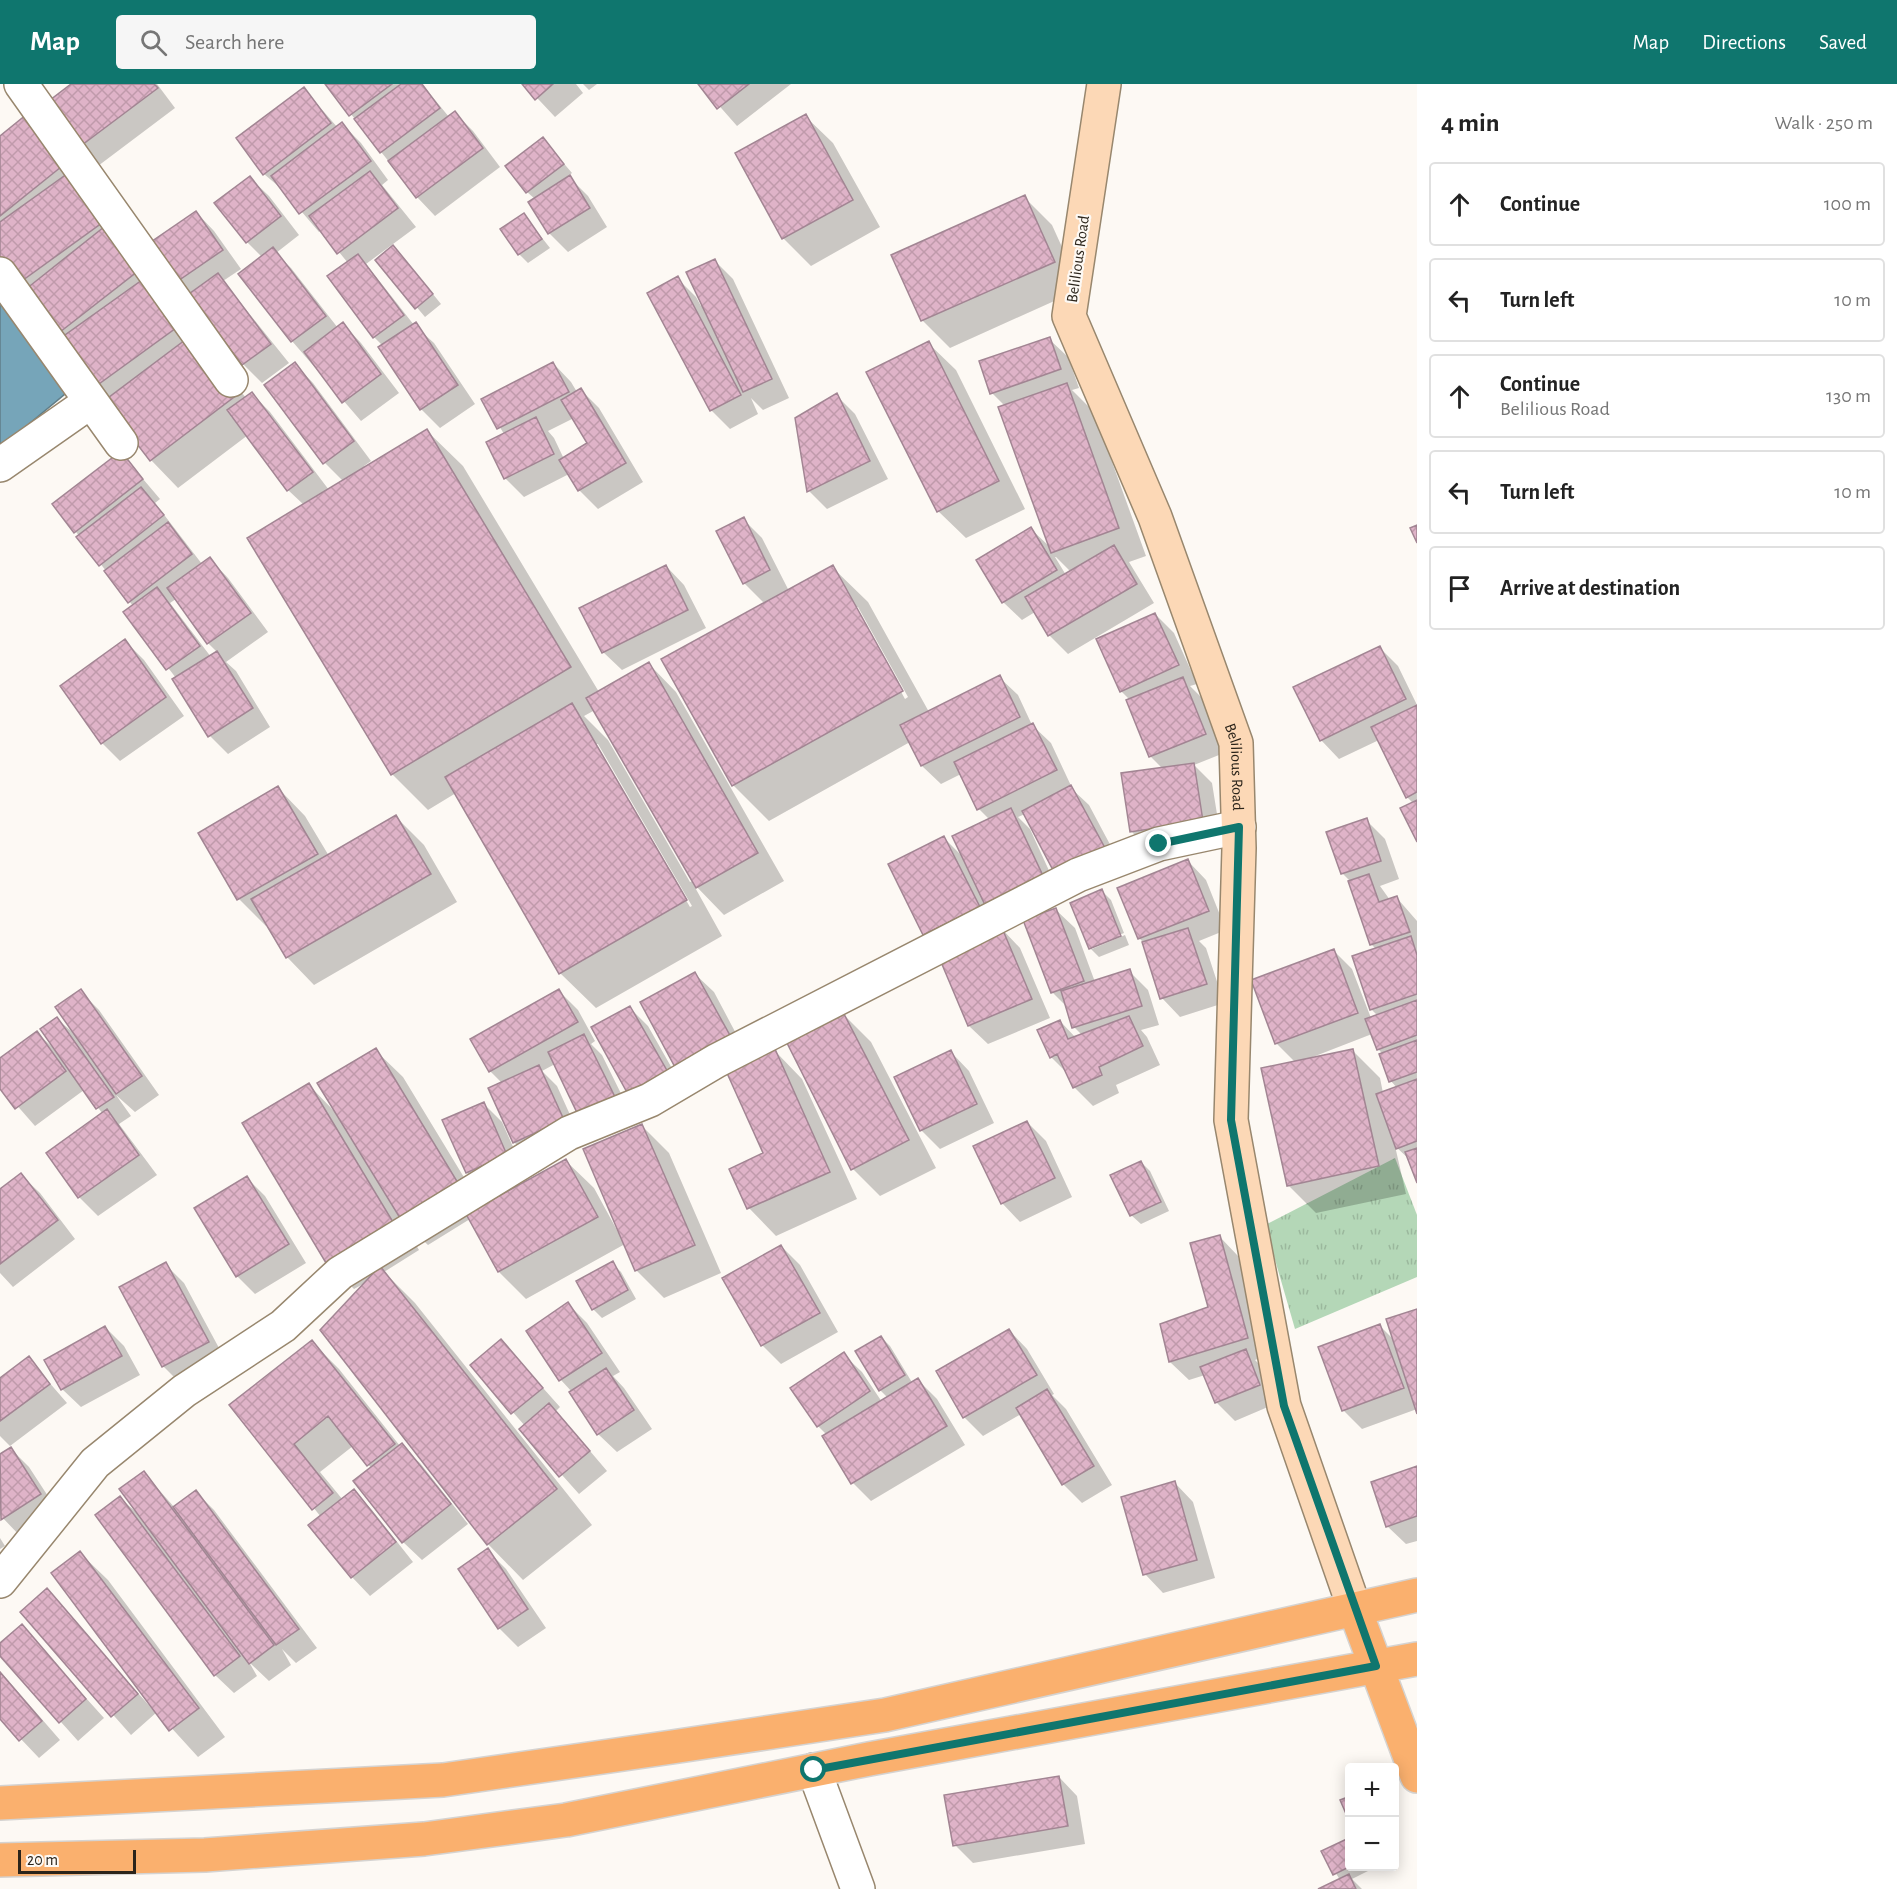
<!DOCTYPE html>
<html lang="en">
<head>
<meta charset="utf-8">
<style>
  body { margin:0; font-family:"Alegreya Sans",sans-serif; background:#f6f6f6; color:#222 }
  .controls { position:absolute; right:18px; bottom:18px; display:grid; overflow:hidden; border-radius:6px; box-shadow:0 3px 15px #0003 }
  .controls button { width:54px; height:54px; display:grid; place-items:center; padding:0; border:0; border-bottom:2px solid #e0e0e0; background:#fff; color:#222; font:30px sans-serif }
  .scale { position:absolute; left:18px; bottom:15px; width:118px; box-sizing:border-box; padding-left:6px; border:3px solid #2b241a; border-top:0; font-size:16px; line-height:21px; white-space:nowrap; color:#2b241a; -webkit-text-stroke:4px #fdf9f4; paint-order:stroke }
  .stop { position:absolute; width:18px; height:18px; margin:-14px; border:4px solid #0f766e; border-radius:50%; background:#fff }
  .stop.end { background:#0f766e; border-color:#fff; box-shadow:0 2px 6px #0008 }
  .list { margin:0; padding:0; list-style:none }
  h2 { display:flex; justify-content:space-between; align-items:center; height:78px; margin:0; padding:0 24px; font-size:26px }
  h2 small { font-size:20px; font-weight:400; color:#767676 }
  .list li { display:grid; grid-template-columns:39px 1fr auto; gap:18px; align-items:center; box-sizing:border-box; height:84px; margin:0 12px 12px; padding:0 12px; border:2px solid #e0e0e0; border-radius:6px }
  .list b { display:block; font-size:22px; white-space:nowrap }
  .list p { margin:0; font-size:20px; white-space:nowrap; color:#767676 }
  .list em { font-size:20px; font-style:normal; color:#767676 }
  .icon { flex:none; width:33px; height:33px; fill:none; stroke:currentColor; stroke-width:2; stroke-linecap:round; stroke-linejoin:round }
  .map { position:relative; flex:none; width:1417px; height:1805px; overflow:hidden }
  header { display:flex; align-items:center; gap:36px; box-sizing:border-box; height:84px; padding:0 30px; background:#0f766e; color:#fff }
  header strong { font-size:28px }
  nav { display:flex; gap:33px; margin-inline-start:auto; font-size:21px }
  .search { width:420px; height:54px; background:#f6f6f6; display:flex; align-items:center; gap:15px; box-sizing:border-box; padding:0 21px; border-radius:6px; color:#767676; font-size:22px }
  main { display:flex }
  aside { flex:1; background:#fff }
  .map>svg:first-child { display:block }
  .park { fill:url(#park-tufts) }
  .water { fill:#76a5b9; stroke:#607e89; stroke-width:1.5 }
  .shadow { fill:#0003; fill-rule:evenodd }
  .building { fill:url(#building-cross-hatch); stroke:#a28593; stroke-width:1.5 }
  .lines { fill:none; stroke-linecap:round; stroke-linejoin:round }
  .street-casing { stroke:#98876e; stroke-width:36 }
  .secondary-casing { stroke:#98876e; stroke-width:36 }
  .primary-casing { stroke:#d5d3d1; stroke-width:36 }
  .street { stroke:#fff; stroke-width:33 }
  .secondary { stroke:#fcd8b6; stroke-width:33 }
  .primary { stroke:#fab06e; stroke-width:33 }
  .route { stroke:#0f766e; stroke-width:8 }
  .labels { text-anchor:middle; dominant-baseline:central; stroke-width:4.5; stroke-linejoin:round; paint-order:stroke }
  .street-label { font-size:16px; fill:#2b241a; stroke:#fdf9f4 }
</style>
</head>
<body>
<header>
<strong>Map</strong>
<div class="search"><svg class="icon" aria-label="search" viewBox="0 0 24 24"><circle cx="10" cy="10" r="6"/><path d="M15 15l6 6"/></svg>Search here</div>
<nav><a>Map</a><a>Directions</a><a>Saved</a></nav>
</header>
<main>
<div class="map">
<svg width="1417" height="1805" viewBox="0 0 1417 1805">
  <defs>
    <pattern id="park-tufts" width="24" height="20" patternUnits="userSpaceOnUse" patternTransform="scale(1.5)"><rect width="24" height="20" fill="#b4d7b7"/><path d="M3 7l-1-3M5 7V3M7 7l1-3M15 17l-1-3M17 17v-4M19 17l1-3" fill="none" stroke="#9bb89d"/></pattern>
    <pattern id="building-cross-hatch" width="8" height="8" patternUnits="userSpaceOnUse" patternTransform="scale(1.5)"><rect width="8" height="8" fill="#dfb3c8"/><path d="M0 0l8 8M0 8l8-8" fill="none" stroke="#c09aab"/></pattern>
  </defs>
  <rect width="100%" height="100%" fill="#fdf9f4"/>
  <path class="park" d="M1395 1074 1417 1131V1193L1295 1245 1265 1141Z"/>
  <path class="water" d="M0 203 71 305 0 364Z"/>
  <path class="shadow" d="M74 0H157L175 24 94 85 75 66Z
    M327 0H422L449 33 455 29 473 47 500 83 435 132 417 113Z
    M524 0H576L583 9 555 33Z
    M583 0H597L589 6Z
    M700 0H791L737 42Z
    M304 5 338 44 342 40 361 59 388 96 382 101 416 143 366 180 414 241 434 259 475 320 440 344 421 325 383 262 374 253 348 179 321 146 319 148 284 107 264 90Z
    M26 32 246 314 252 310 270 328 329 406 343 397 325 379 266 301 295 280 313 299 371 377 364 382 365 384 427 347 463 382 599 608 649 580 676 608 784 797 724 831 692 798 722 852 596 924 560 889 456 709 428 726 392 690 249 454 304 421 288 406 248 351 178 404 151 376 106 318 66 252 0 171V54ZM595 626 693 797 690 798 608 656 584 632ZM595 660H598L692 822 690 823Z
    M805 32 833 59 880 143 811 182 783 154Z
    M543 55 572 89 568 92 588 112 607 143 568 168 549 149 535 115 527 108Z
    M250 94 269 112 299 151 276 169 291 184 338 244 343 240 361 259 399 309 361 337 292 257 240 190 262 173 247 158Z
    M1024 113 1052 141 1081 205 950 264 922 236Z
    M196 128 214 147 241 185 223 197 289 279 262 299 243 280 195 216 176 199Z
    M524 131 550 164 528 179 519 170Z
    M402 172 441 220 425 233 377 176Z
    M715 177 733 195 789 314 763 326 751 314 758 330 730 345 711 326 677 194 696 213 701 222Z
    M1049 255 1068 273 1079 304 1072 306 1094 328 1146 472 1129 478 1154 519 1068 570 1049 551 1035 528 1022 536 1003 518 1031 445 1051 464 1005 322 992 309ZM1055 473H1056L1071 488 1066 491Z
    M928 259 956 286 1025 425 966 454 938 427Z
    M553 279 571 298 577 308 581 306 599 324 643 398 598 425 579 406 569 390 524 413 505 394 504 350 483 315ZM574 334 589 360 564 375 554 354 548 347Z
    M836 311 855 330 888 395 827 425 809 407Z
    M121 369 160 415 155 419 202 480 210 475 228 494 268 548 226 578 236 587 270 643 228 670 210 652 176 594 125 528 133 522 76 448ZM176 515 208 559 217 568 211 573 170 519Z
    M743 435 762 454 789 507 832 483 868 518 929 628 999 593 1018 611 1032 641 1051 659 1073 706 1089 721 1122 783 1025 730 1018 733 1030 745 1062 815 1002 845 1020 864 1050 934 988 960 969 942 940 871 944 869 925 850 944 754 964 774 990 736 979 725 961 690 941 700 922 682 910 658 769 737 733 701 765 520 744 499ZM854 523H858L908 613 905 615Z
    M666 482 684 501 706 544 622 586 603 568Z
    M1155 530 1174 549 1197 600 1190 602 1202 614 1224 669 1194 681 1212 699 1221 755 1150 766 1131 747 1163 685 1150 672 1130 616 1121 607Z
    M125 557 144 576 184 632 120 677 102 659Z
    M1380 564 1398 582 1417 621V755L1402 724 1413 719 1407 713 1379 656 1339 675 1321 656Z
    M278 704 305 732 329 772 396 733 424 761 457 818 314 901 287 873 268 841 266 842 239 815Z
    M1366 736 1385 755 1399 795 1380 802 1390 816 1397 814 1417 837V1095L1410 1076 1395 1062 1406 1110 1316 1129 1288 1101 1295 978 1276 959 1334 867 1352 885 1371 934 1378 932 1371 925 1376 865 1371 860 1350 797 1342 789ZM1372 950 1378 965 1383 970 1391 997 1397 1004 1383 1009 1380 994 1352 966 1305 976Z
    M1188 777 1206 796 1226 846 1199 857 1206 864 1224 919 1180 933 1162 914 1143 858 1139 854Z
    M1102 807 1111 816 1124 849 1092 862V865L1125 851 1129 861 1099 873 1090 864Z
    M1056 826 1075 844 1095 898 1129 887 1148 906 1159 941 1141 946 1147 953 1160 981 1116 1001 1119 1009 1093 1022 1074 1003 1067 989 1051 973 1060 937 1076 954 1082 951 1074 943 1068 924 1052 908Z
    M695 890 714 908 749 974 775 967 802 995 857 1115 776 1152 749 1124 765 1070 727 986Z
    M80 907 99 926 159 1011 135 1028 116 1011 131 1032 119 1040 157 1091 98 1132 79 1113 48 1069 103 1030 84 1006 35 1042 0 1002V976L37 949 58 968 57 935 76 951Z
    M559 907 578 926 595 957 591 960 602 971 634 1036 555 980 542 987 557 1002 581 1055 533 1077 514 1058 502 999 490 987Z
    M630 924 648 942 686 1009 593 944Z
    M843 930 871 958 936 1084 880 1112 853 1085Z
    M375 966 403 993 482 1123 566 1077 594 1104 618 1148 620 1147 642 1042 669 1069 721 1189 664 1214 636 1186 625 1160 526 1215 499 1188 470 1135 428 1161 400 1134 419 1166 384 1188 415 1219 592 1441 523 1496 488 1460 365 1199 354 1205 327 1178 309 1001 334 1027Z
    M951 968 969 987 994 1039 940 1065 921 1046 896 994Z
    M483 1019 502 1038 525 1090 486 1107 467 1089 444 1037Z
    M1027 1038 1046 1057 1072 1113 1020 1138 1002 1119Z
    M1141 1078 1150 1087 1169 1127 1141 1140 1131 1131 1112 1092Z
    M21 1091 40 1109 75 1155 13 1203 0 1189V1107Z
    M247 1094 265 1112 306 1179 255 1210 237 1192Z
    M1220 1153 1238 1172 1266 1272 1255 1276 1264 1285 1277 1319 1235 1337 1216 1318 1205 1291 1189 1296 1170 1278 1210 1224Z
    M781 1162 800 1181 838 1248 781 1280 762 1261 724 1195Z
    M612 1179 621 1188 636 1215 602 1234 593 1225Z
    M165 1180 184 1199 226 1277 182 1301 163 1282Z
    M568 1220 587 1239 620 1288 613 1292 624 1304 652 1345 617 1368 598 1350 572 1308 561 1296 528 1248Z
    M1417 1227V1325L1362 1345 1343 1326 1379 1241 1395 1257 1388 1236Z
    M105 1243 124 1262 140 1291 81 1323 62 1305Z
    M1009 1246 1027 1265 1054 1310 1052 1311 1066 1325 1112 1401 1082 1419 1063 1400 1021 1330 983 1352 964 1333 938 1288Z
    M881 1253 890 1262 913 1300 918 1296 937 1315 965 1361 871 1417 853 1399 827 1351 818 1342 843 1270 862 1288 882 1318 888 1314 880 1306Z
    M501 1257 560 1323 556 1327 607 1387 579 1410 521 1345 525 1342 472 1281Z
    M312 1258 339 1285 400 1362 420 1379 468 1440 422 1476 403 1458 372 1385 353 1362 320 1388 343 1416 354 1407 372 1426 413 1478 370 1512 352 1493 321 1433 231 1321Z
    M28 1274 67 1319 10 1362 0 1352V1295Z
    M11 1365 29 1383 59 1429 21 1453 0 1431V1371Z
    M1417 1384V1457L1406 1460 1387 1442 1372 1399Z
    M144 1389 175 1424 196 1408 214 1426 317 1564 296 1579 282 1565 291 1581 269 1597 249 1578 257 1592 234 1609 215 1591 120 1414 144 1435Z
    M1175 1399 1193 1418 1215 1494 1163 1509 1145 1490Z
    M0 1454 5 1462 0 1465Z
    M487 1466 506 1485 546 1544 518 1563 499 1544 460 1485Z
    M80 1469 108 1496 225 1653 198 1673 157 1628 131 1651 22 1528 46 1506 154 1627 156 1626Z
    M21 1542 104 1634 78 1657 0 1570V1561Z
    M0 1587 60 1656 39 1674 0 1633Z
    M1059 1693 1077 1712 1085 1760 973 1779 955 1761Z
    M1348 1756 1350 1782H1366L1368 1787 1352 1795 1362 1805H1321L1340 1796 1323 1768Z"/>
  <path class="building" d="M71 0H154L158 4 74 67 41 23Z
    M325 0H392L349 32Z
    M401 0H422L440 24 380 69 354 35Z
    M522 0H553L535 16Z
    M698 0H749L717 25Z
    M304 3 331 39 263 91 236 54Z
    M455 27 483 64 416 114 388 77Z
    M27 30 66 79 0 132V52Z
    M806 30 853 116 782 155 735 69Z
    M342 38 371 77 299 130 271 92Z
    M543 53 564 80 526 109 505 82Z
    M71 87 106 136 19 199 0 173V138Z
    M370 87 398 124 337 170 309 132Z
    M570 91 590 124 548 150 528 118Z
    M250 92 281 132 246 159 214 119Z
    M1025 111 1055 178 921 237 891 171Z
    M196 127 223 166 175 199 148 160Z
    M524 129 542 155 518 171 500 145Z
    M104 143 138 187 60 248 26 205Z
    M393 161 433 210 415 225 375 176Z
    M273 163 326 232 291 258 238 190Z
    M358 170 404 231 373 254 327 192Z
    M715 175 772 295 743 308 686 188Z
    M218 189 271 260 242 281 189 210Z
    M678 192 741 311 710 327 647 209Z
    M142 196 176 244 92 305 58 256Z
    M343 238 381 290 342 319 304 268Z
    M416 238 458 301 420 326 378 263Z
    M193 250 238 310 150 377 104 317Z
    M1050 253 1061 285 990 310 979 277Z
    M929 257 999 397 937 428 866 288Z
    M295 278 354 357 323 380 264 301Z
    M553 278 569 308 497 345 481 315Z
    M1067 299 1119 444 1051 469 998 323Z
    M581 304 626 379 578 407 559 376 587 359 561 316Z
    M252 308 313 388 287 407 227 326Z
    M837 309 870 377 807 408 795 334Z
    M536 333 554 370 504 395 486 358Z
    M427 345 571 583 391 691 247 454Z
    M121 367 143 395 74 449 52 420Z
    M141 403 164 431 99 482 76 453Z
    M744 433 770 486 743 500 716 447Z
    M168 438 192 470 128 519 104 487Z
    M1417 441V459L1410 444Z
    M1031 443 1057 486 1002 519 976 476Z
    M1114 461 1137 500 1048 552 1025 513Z
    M210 473 251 529 207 560 167 504Z
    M666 481 688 526 602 569 579 524Z
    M833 481 903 607 732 702 661 575Z
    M157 503 200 562 166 586 123 528Z
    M1155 529 1179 581 1120 608 1096 555Z
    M125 555 166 613 101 660 60 602Z
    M1380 562 1406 615 1320 657 1293 603Z
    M217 567 253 624 208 653 172 595Z
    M649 578 758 769 696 804 586 614Z
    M1000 591 1020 633 921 682 900 641Z
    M1183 593 1206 650 1149 673 1126 616Z
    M572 619 687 816 559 890 445 693Z
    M1417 621V708L1406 714 1371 643Z
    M1033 639 1057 686 977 726 954 678Z
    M1194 679 1203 737 1130 748 1121 689Z
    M1071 701 1105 764 1055 790 1022 727Z
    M278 702 318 770 237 816 198 749Z
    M1417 716V758L1400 724Z
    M1011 724 1045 796 986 823 952 752Z
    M396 731 431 790 286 874 251 815Z
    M1367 734 1381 777 1341 790 1326 748Z
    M944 752 980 823 923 851 888 780Z
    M1188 775 1209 827 1138 855 1117 804Z
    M1369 790 1379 818 1397 812 1410 848 1370 861 1348 797Z
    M1102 805 1121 852 1089 865 1070 819Z
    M1056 824 1084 897 1051 909 1023 836Z
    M1002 844 1032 915 968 942 938 871Z
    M1188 844 1207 900 1160 915 1142 858Z
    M1411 852 1417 871V910L1370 926 1352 872Z
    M1334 865 1358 929 1275 960 1251 896Z
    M1130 885 1142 922 1072 944 1061 907Z
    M695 888 732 955 676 985 640 918Z
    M81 905 142 992 116 1010 55 923Z
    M559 905 578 938 489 988 470 955Z
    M1417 916V951L1377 966 1365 935Z
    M630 922 669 990 629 1012 591 943Z
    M843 928 909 1056 851 1086 786 957Z
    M1129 932 1143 962 1099 983 1102 991 1073 1004 1057 970 1050 974 1037 946 1060 936 1068 955Z
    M57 933 114 1013 96 1025 40 945Z
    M37 947 66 987 15 1025 0 1005V974Z
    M584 950 617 1017 580 1035 548 968Z
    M1417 956V988L1389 998 1379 970Z
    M376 964 458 1099 400 1134 317 999Z
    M775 965 830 1088 747 1125 729 1085 763 1069 726 987Z
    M1353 965 1379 1082 1287 1102 1261 984Z
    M951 966 977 1020 920 1047 894 993Z
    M539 981 564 1036 513 1059 488 1004Z
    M1417 995V1057L1396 1065 1376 1010Z
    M309 999 393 1138 326 1179 242 1039Z
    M484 1018 507 1071 466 1089 442 1036Z
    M107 1025 139 1071 78 1114 46 1069Z
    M1027 1037 1055 1094 1001 1120 973 1062Z
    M642 1040 695 1161 635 1187 583 1065Z
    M1417 1064V1099L1405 1068Z
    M566 1075 598 1133 498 1188 466 1130Z
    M1141 1077 1161 1118 1130 1132 1110 1091Z
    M21 1089 58 1136 0 1180V1105Z
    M247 1092 289 1160 236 1193 194 1124Z
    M1220 1151 1248 1254 1169 1278 1160 1240 1208 1223 1190 1159Z
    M781 1161 820 1229 761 1262 722 1194Z
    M613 1177 628 1206 592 1226 576 1197Z
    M166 1178 209 1258 162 1283 119 1203Z
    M380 1182 557 1405 487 1461 320 1246Z
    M568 1218 602 1269 559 1297 526 1247Z
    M1417 1225V1330L1386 1235Z
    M1380 1240 1404 1304 1342 1327 1318 1263Z
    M105 1242 122 1272 61 1306 44 1276Z
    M1009 1245 1037 1291 963 1334 936 1287Z
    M881 1252 905 1291 879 1307 855 1267Z
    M501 1255 543 1304 511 1330 470 1281Z
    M312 1256 395 1360 367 1382 328 1332 294 1360 333 1409 312 1426 229 1321Z
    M1246 1265 1260 1301 1215 1319 1200 1283Z
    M844 1268 870 1307 817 1343 790 1304Z
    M29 1272 50 1300 0 1337V1294Z
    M606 1284 634 1326 597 1351 569 1308Z
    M918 1294 947 1342 851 1400 822 1352Z
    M1047 1305 1094 1382 1062 1401 1016 1324Z
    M549 1319 590 1367 559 1393 519 1345Z
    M402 1359 451 1420 402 1459 353 1397Z
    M11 1363 41 1410 1 1436 0 1370Z
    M1417 1382V1432L1386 1443 1371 1398Z
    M144 1387 274 1561 249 1580 119 1405Z
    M1175 1397 1197 1476 1143 1491 1121 1413Z
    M354 1405 396 1458 351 1494 308 1441Z
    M196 1406 299 1545 276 1561 173 1423Z
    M120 1412 240 1572 214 1592 95 1431Z
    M488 1464 528 1525 498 1545 458 1485Z
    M80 1467 199 1624 169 1647 51 1489Z
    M47 1504 138 1610 111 1633 20 1528Z
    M22 1540 86 1615 59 1639 0 1572V1559Z
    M0 1588 42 1637 19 1657 0 1635Z
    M1059 1692 1068 1742 953 1762 944 1711Z
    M1350 1712V1739L1340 1716Z
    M1349 1754 1351 1782 1333 1791 1321 1767Z
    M1349 1790 1356 1805H1318Z"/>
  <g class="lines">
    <defs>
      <path id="street" d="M21 0 231 296
        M0 190 121 359
        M0 381 90 318
        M0 1497 95 1379 184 1307 283 1242 340 1189 569 1049 650 1016 716 977 1078 791 1159 760 1239 743
        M814 1686 858 1805"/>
      <g id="secondary">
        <path id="s1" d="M1104 0 1069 232 1155 433 1236 659 1239 764 1231 1036 1284 1322 1355 1526"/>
      </g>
      <path id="primary" d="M1355 1526 1417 1692
        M0 1719 443 1696 672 1663 885 1631 1417 1511
        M0 1776 205 1771 424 1755 566 1736 869 1675 1417 1575"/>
    </defs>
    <use href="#street" class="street-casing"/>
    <use href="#secondary" class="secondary-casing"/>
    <use href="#primary" class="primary-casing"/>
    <use href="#street" class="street"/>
    <use href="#secondary" class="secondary"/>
    <use href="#primary" class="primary"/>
  </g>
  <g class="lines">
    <path class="route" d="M814 1686 1376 1582 1284 1322 1231 1036 1239 743 1159 760"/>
  </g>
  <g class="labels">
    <g class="street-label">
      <text transform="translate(1078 175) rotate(-82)">Belilious Road</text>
      <text stroke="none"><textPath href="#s1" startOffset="717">Belilious Road</textPath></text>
    </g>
  </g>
</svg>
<div class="controls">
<button>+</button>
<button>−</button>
</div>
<div class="scale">20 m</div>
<div class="stop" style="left:814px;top:1686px"></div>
<div class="stop end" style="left:1159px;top:760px"></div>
</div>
<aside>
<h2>4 min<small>Walk · 250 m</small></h2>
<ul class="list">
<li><svg class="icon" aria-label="ahead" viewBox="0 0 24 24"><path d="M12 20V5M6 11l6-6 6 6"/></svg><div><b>Continue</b></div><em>100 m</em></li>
<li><svg class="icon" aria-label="left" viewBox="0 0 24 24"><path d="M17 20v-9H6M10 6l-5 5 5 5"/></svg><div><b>Turn left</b></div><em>10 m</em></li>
<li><svg class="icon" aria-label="ahead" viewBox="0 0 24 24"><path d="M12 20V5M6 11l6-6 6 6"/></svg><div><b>Continue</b><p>Belilious Road</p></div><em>130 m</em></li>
<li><svg class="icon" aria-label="left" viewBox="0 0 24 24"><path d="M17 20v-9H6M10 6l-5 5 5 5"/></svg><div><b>Turn left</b></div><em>10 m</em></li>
<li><svg class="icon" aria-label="arrive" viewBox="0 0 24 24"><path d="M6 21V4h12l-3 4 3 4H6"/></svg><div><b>Arrive at destination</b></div></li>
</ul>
</aside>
</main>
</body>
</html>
